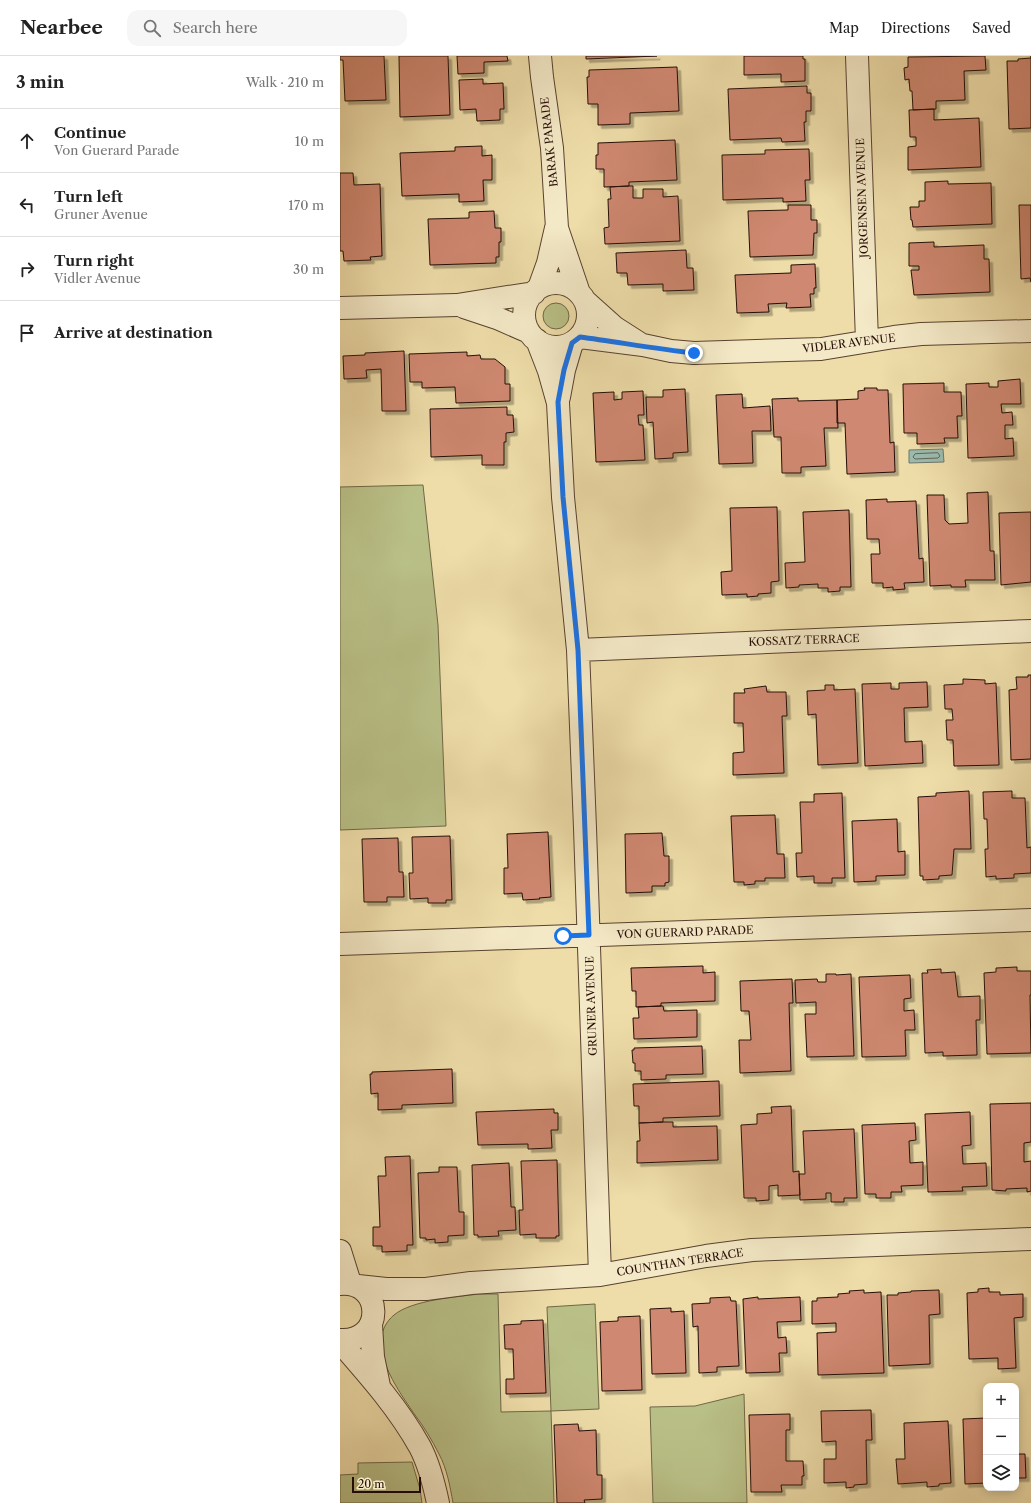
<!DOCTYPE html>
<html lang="en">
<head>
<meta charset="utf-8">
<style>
  body { margin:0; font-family:"Libre Caslon Text",serif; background:#f6f6f6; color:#222 }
  .controls { position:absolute; right:12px; bottom:12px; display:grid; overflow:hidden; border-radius:8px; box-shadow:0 2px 10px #0003 }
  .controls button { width:36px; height:36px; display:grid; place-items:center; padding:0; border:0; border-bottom:1px solid #e0e0e0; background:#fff; color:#222; font:20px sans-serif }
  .scale { position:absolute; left:12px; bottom:10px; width:69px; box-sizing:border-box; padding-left:4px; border:2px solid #260e06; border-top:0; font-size:11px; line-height:14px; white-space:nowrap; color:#260e06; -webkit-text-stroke:3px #f4e9c7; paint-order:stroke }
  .stop { position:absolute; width:12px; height:12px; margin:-9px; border:3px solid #1a73e8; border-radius:50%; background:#fff }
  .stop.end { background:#1a73e8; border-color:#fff; box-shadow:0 1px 4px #0008 }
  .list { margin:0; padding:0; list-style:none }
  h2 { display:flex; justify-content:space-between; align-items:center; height:52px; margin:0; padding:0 16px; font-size:17px }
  h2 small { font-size:13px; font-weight:400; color:#767676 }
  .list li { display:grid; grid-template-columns:26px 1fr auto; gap:12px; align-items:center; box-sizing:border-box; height:64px; padding:0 16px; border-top:1px solid #e0e0e0 }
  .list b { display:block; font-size:15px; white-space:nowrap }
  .list p { margin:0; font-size:13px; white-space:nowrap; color:#767676 }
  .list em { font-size:13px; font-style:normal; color:#767676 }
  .icon { flex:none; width:22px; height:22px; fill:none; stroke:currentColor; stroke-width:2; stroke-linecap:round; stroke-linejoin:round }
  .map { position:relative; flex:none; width:691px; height:1447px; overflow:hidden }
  header { display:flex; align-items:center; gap:24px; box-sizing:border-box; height:56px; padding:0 20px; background:#fff; border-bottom:1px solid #e0e0e0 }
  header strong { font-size:19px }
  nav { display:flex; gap:22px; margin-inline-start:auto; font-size:14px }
  .search { width:280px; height:36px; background:#f6f6f6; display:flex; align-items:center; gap:10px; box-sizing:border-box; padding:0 14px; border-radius:12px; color:#767676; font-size:15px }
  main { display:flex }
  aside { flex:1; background:#fff }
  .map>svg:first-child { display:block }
  .green { fill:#b9c087; stroke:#706746 }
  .water { fill:#9bbbae; stroke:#6c766b }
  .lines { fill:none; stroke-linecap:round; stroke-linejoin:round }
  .shore { stroke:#60645a; stroke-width:1 }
  .building { fill:#cf8871; stroke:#260e06; filter:url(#shadow) }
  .street-casing { stroke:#58422f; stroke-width:24 }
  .street { stroke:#f4e9c7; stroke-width:22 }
  .route { stroke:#1a73e8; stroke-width:5 }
  .labels { text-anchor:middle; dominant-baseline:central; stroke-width:3; stroke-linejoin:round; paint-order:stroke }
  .street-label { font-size:11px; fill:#260e06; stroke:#f4e9c7 }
</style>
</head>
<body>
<header>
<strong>Nearbee</strong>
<div class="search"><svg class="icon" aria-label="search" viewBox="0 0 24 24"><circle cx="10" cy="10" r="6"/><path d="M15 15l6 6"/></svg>Search here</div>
<nav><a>Map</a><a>Directions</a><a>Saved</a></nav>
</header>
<main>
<aside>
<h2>3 min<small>Walk · 210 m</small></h2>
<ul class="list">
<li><svg class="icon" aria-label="ahead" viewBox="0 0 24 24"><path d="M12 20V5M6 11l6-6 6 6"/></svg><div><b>Continue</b><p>Von Guerard Parade</p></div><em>10 m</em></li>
<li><svg class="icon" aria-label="left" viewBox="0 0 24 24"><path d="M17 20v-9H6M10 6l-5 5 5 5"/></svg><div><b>Turn left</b><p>Gruner Avenue</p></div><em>170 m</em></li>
<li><svg class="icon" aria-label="right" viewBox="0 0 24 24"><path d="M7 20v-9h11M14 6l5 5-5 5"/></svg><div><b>Turn right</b><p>Vidler Avenue</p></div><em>30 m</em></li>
<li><svg class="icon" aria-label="arrive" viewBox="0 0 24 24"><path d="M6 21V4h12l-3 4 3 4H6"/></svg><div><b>Arrive at destination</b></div></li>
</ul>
</aside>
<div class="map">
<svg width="691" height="1447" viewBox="0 0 691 1447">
  <defs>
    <filter id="shadow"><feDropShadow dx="3.5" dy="3.5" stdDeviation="0" flood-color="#0004"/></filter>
  </defs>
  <rect width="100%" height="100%" fill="#eedda9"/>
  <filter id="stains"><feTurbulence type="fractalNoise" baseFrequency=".005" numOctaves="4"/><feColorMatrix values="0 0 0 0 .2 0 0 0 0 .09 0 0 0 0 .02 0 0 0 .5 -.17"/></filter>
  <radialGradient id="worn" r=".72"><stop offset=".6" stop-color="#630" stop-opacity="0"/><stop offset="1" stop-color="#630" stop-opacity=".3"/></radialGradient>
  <path class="green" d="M203 260a13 13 0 1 1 26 0a13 13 0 1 1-26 0Z
    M83 429 98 569 106 770 0 774V431Z
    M139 1238H158L161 1356 211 1355 207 1251 255 1248 259 1353 211 1355 214 1447H113C110 1430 107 1413 99 1398 92 1384 84 1371 75 1359 58 1334 22 1286 54 1259 72 1244 116 1241 139 1238Z
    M404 1338 407 1447H313L310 1351 355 1350Z
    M72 1406 80 1433 82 1447H0V1419L18 1418V1407Z"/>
  <path class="water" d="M603 393 604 406 569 407V394Z"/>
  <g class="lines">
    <path class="shore" d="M598 397 600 400 598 402 575 403 573 401 575 398Z"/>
  </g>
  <path class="building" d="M0 0H44L46 44 5 45 3 4H0Z
    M59 0H108L110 59 60 61Z
    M117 0H167L168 5 144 6V17L118 18Z
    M246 0H317L246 3Z
    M404 0H463V3H465V25L441 26V18L404 19Z
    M645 0 646 14 624 15 625 44 596 45V53L573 54 572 35H570L569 23 565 24 564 12 568 11V1Z
    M691 0V72L669 73 667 5H678V3L691 2Z
    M337 11 339 55 290 57V68L258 69V48H248L247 21H249V14Z
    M143 23V28L163 27 164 53H160V64L137 65 136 53 120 54 119 24Z
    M467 30V37H471V55H466V66H464L465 85 442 86 441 82 390 84 388 33Z
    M594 53V64L639 62 641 111 568 114V91L576 90V81H570L569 54Z
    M335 84 337 124 289 126V130L264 131V113H256V99H258V87Z
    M142 90V100L152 99V124H143L144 145 119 146V138L62 140 60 97 115 95V91Z
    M469 93 470 124H465L466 145 443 146V142L383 144 382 99 425 98V94Z
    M0 117H13L14 129 40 128 42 200 30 201 31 204 4 205 3 195H0Z
    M608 125V128L651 127 652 168 573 171 572 164H571L570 151H579V145H585V126Z
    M289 130H293V142H303V133H323V141L338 140 340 185 265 188 264 172 269 171 268 143H271L270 131Z
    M448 149H471V164H477V177H474L473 199 410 201 408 155 448 154Z
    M679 149H691V226L690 222 681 223Z
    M154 155 155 172H161V186H159V201H156V207L90 209 88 163 129 162V156Z
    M594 186V191L644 189V203H649L650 236 574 239 571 214H579V210H569V187Z
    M346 194 347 212H353L354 234 323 235V228L288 229 287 217H277L276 197Z
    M475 208 476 232H474V238H470L471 251 446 252 447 247 428 248 429 256 397 257 395 219 451 217V209Z
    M64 295 66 355H42L41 313 26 314 27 322 4 323 3 300 25 299V297Z
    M127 296V300L140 299 141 303H155L165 311V328H170V345L116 347 115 331 82 332V326H70L69 298Z
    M680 323 681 348H661L662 357 672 356 673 369H665V383L673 382 674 400 628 402 626 328 649 327V331H658V325Z
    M604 327V336H621L622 360H617L618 382H604L605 387 577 388V377H564L563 328Z
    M524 332H537V334H548L550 387 554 386 555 416 507 418 505 367H497V344L518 343V335L525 334Z
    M345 333 348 396 333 397V402L315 403 313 366 307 367 306 341H323V334Z
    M303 335 304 359H298L299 369H303L305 404 256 406 253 337 274 336V344L282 343V336Z
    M402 338 403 352 430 350 431 375H412L413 407 379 408 376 339Z
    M458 342V345L497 344 498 372H484L486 410 461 411V417H442L441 381H434L432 343Z
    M167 351V359H173L174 376 166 377V386H164V409H142V399L91 401 90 353Z
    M648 436 650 495H654L655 524H625L626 531H611V529L590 530 587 439H604L605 464 609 468 628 467 627 437Z
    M547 443V446L576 445 579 503 583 502 584 526 564 527 565 533 553 534V531L543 532V527H532L531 498H540L539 483H527L526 444Z
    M437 451 439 525 431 526V537L418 538V540L407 541V538L382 539 381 516 392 515 390 452Z
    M509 454 511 531H500V535L488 536V532H478V528L459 529V531L446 532 445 507 465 506 463 456Z
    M691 456V526L661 529 659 457Z
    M688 619H691V703L671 704 669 634 677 633 676 621H688Z
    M623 623 645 624V628L656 627 659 709 614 710 613 684H607L606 664H613L612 653H605L604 629 623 628Z
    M587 626 588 651 564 652 565 686 582 685 583 707 525 710 522 628 551 627V633H559V627Z
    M485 629H494V634L515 633 518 707 478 709 476 658 468 659 467 635 485 634Z
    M426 630 427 636H446L447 660H442L444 717 393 719V697L404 696 403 667H394V637H405L404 633Z
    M629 735 631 793H614L612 819 599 820V823L583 824V820H580L578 741 596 740V737Z
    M672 735V742H685L687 792 691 791V817L674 818V822L656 823V820L646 821 645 793H648L647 763H644L643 736Z
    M502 737 505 822H492V827H474V820L457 821 456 797H462L460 746H474V738Z
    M435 759 437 798H444L445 822H425V825H415V828L404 829V826H394L391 760Z
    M557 763 558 796 565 795V819L536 820V825L514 826 512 765Z
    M208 776 211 841 199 842 200 843 183 844 182 837 164 838V812H168L167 778Z
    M322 777 324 800H329V826L325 827V830H312V836L286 837 285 778Z
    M110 780 112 844H106V847H88V842L70 843 69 817H73L72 781Z
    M58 782 59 816H63L64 841H47V846H24L22 783Z
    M363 910V917L375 916V945L321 947V950L296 951V935H292L291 912Z
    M677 911V915H691V939H690L691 997 647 998 644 917 656 916V912Z
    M601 913V917L615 916 618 941 640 940V964H636L637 999 603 1000V996L585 997 582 917H588L587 914Z
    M486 918H496V919L511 918 514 1000 467 1001 465 958H476V946L456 947 455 924 477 923 478 926H486Z
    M570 919 571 942 564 943V955L574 954 575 974H565L566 1000 522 1001 519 921Z
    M452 923 453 947H449L451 1015 400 1017 399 984H411L409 955H401L400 925Z
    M321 950H323L324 955 357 954V981L294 983 293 962H299L298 951Z
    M362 990 363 1018 326 1019V1023L301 1024V1015H295V1007H293L292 994H294V992Z
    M112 1013 113 1047 62 1049V1053L38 1054V1037L31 1038 30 1018H32V1016Z
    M379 1025 380 1060 323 1062V1066L299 1067V1050H294L293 1028Z
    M691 1047V1086L684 1087V1106L691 1105V1135L687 1136V1132L666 1133V1135L652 1134 650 1048Z
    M451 1050 453 1116 459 1115 460 1139 438 1140V1129L429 1130V1144L416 1145V1142H404L401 1069 417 1068V1058L432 1057 431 1051Z
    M214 1053V1057H218V1074H211L212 1092 188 1093V1088L138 1089 136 1056Z
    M630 1056 631 1089 622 1090 623 1108 646 1107 647 1130 622 1131 623 1135 588 1136 585 1058Z
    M323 1066H333V1071L377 1070 378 1104 297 1107V1085H300L299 1067Z
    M575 1067 576 1084 569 1085 570 1107 583 1106V1129L561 1130 562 1136H551V1142H536V1138H525L522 1069Z
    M514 1073 517 1142H504V1146H491V1137H486V1143L460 1144 459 1118H465L463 1075Z
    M70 1100 73 1189H67V1195L42 1196V1190H33V1171H40L38 1120H46L45 1101Z
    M217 1104 219 1180H216V1182H196V1178L180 1179 179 1154H183L181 1105Z
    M169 1107 171 1151H175L176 1174 158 1175 159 1180 138 1181V1179H134L132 1109Z
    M99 1111H117L119 1156H124V1179L108 1180V1186L95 1187V1183L86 1184V1182H80L78 1117 99 1116Z
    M649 1232V1236H660V1239L683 1238V1261L674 1262 676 1312 658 1313V1302L629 1303 627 1237 638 1236V1233Z
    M524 1234V1237L541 1236 544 1317 478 1319 477 1277 496 1276V1267L472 1268V1245H477V1242L498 1241V1238L510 1237 509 1235Z
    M599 1234 600 1258 589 1259 590 1308 549 1310 547 1239H558V1237L571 1236V1235Z
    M390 1241 391 1245H396L399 1310 377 1311V1316L359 1317 358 1270 353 1271 352 1248 370 1247V1242Z
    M418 1241V1243L460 1241 461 1265 437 1266 438 1282 446 1281 447 1297H439L440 1316 406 1317 403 1243Z
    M331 1252V1256L344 1255 346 1317 312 1318 310 1253Z
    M300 1260 302 1334 262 1335 260 1266 278 1265V1261Z
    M203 1264 206 1337 166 1338V1323H174L173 1293H165L164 1269 181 1268V1265Z
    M531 1354 532 1384H526L527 1428 514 1429V1431L506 1432V1426L484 1427V1403H496V1385L482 1386 481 1355Z
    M450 1358V1374H446V1405H463L464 1420H462V1429H441L442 1436H411L409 1359Z
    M646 1362V1427L625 1428 623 1363Z
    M608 1365 611 1427 599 1428V1430L587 1431V1426L558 1428 556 1403H565L564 1367Z
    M238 1368 239 1375 256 1374 257 1419H262V1443L244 1444 245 1447H217L214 1369Z
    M676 1398H685L686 1422H676Z"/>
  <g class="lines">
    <defs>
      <path id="street" d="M200 0 202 21 212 92 217 172 239 237
        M517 0 527 285
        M184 259a32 32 0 1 1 64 0a32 32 0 1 1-64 0Z
        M199 232 208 207 216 172
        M245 245 274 271 299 287
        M124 251 157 262 189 276
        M0 252 117 249 194 237
        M240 281 303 289 331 295 354 297 481 293 554 281 581 278 691 275
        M197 284 209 315 218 347 223 441 238 594 245 772 260 1219
        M219 341 224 314 232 287
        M238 594 691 575
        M0 888 691 864
        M0 1195 10 1227
        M0 1228C44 1224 45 1287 0 1284
        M18 1230 46 1233H86L131 1227 260 1219 366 1200 412 1194 691 1183
        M31 1269 33 1301 39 1330
        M0 1286C29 1319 59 1353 80 1391 89 1408 94 1428 98 1447"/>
    </defs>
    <use href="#street" class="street-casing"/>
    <use href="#street" class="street"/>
  </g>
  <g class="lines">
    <path class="route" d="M223 880 249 879 238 594 223 441 218 346 224 314 232 287 240 281C278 286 316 293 354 297"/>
  </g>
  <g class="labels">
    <g class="street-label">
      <text transform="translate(209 86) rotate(-96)">BARAK PARADE</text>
      <text transform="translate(522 142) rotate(-92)">JORGENSEN AVENUE</text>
      <text transform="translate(509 287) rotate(-7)">VIDLER AVENUE</text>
      <text transform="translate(464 584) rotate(-2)">KOSSATZ TERRACE</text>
      <text transform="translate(345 876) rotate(-2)">VON GUERARD PARADE</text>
      <text transform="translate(251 950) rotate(-92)">GRUNER AVENUE</text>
      <text transform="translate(340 1206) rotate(-9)">COUNTHAN TERRACE</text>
    </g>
  </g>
  <rect width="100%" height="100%" filter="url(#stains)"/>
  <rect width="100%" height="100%" fill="url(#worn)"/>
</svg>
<div class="controls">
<button>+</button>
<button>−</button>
<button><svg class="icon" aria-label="layers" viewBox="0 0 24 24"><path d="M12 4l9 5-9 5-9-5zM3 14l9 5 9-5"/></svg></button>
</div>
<div class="scale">20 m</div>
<div class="stop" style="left:223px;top:880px"></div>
<div class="stop end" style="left:354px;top:297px"></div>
</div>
</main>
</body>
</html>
